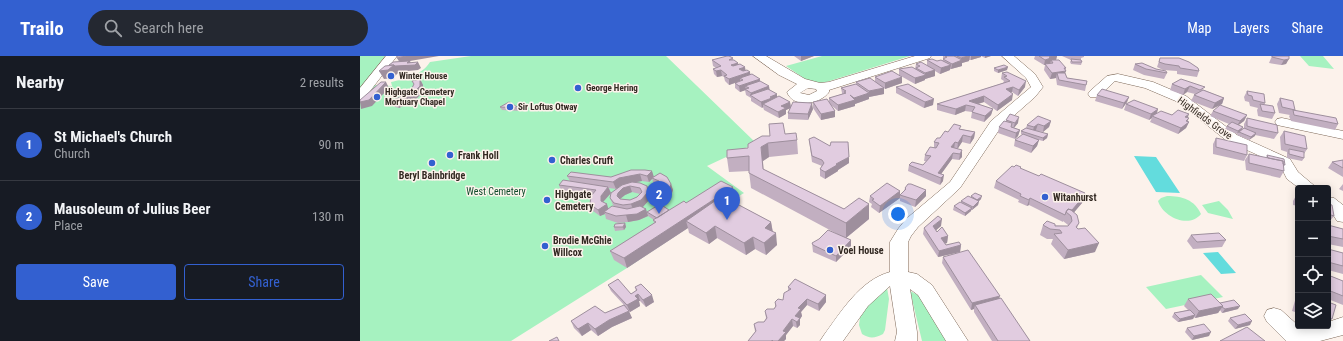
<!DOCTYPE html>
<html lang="en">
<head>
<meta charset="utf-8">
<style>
  body { margin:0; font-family:"Roboto Condensed",sans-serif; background:#242831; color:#f1f3f6 }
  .controls { position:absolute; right:12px; bottom:12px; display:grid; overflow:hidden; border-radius:4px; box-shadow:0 2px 10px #0003 }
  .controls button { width:36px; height:36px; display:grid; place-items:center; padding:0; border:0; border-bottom:1px solid #363941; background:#171b24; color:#f1f3f6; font:20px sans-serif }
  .you { position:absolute; left:538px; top:158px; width:14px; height:14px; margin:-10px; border:3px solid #fff; border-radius:50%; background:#1a73e8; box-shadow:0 0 0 6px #1a73e833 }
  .badge { display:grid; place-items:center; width:26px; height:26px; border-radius:50%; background:#3360d0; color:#fff; font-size:13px; font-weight:700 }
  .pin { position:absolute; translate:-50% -33px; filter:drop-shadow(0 1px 2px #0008) }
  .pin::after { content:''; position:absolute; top:21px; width:14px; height:12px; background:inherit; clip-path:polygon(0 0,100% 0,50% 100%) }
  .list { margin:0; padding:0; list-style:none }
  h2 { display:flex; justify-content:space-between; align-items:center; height:52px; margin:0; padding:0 16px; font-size:17px }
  h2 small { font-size:13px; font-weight:400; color:#9ea1a6 }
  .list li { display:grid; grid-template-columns:26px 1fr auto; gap:12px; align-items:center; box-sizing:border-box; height:72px; padding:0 16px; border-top:1px solid #363941 }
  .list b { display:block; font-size:15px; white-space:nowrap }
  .list p { margin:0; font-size:13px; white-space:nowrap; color:#9ea1a6 }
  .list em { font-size:13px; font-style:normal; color:#9ea1a6 }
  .actions { display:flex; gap:8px; padding:12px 16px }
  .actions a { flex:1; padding:9px 0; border:1px solid #3360d0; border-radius:4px; text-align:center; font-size:14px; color:#3360d0 }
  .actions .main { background:#3360d0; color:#fff }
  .icon { flex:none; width:22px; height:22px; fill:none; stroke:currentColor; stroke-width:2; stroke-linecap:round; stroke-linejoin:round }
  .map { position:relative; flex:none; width:983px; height:285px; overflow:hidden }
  header { display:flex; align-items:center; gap:24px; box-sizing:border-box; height:56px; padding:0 20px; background:#3360d0; color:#fff }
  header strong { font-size:19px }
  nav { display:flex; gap:22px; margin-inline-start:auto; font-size:14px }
  .search { width:280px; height:36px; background:#242831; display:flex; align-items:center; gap:10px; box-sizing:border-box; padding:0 14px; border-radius:22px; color:#9ea1a6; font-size:15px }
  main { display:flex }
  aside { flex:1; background:#171b24 }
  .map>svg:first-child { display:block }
  .green { fill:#a6f2c0 }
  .water { fill:#63dcdd }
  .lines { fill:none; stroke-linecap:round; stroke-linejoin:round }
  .minor-casing { stroke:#7e6959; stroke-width:1 }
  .minor { fill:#fff; fill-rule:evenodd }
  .wall { fill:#c2afc1; fill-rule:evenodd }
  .shaded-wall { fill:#9e8f9d }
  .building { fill:#e1cce0; stroke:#9e8f9d; fill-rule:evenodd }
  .poi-dot { fill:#3360d0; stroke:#fcf2eb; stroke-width:1.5 }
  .labels { text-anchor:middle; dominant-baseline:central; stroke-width:3; stroke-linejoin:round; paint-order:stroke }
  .far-poi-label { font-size:9px; font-weight:bold; fill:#322922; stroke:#fcf2eb; text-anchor:start }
  .street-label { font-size:10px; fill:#322922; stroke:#fcf2eb }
  .poi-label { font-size:10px; font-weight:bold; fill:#322922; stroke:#fcf2eb; text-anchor:start }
  .park-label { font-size:10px; fill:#0e4c2b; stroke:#fcf2eb }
</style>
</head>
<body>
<header>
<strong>Trailo</strong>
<div class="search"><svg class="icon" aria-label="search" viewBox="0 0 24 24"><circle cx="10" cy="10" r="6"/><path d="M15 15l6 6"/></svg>Search here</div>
<nav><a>Map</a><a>Layers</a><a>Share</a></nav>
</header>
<main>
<aside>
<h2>Nearby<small>2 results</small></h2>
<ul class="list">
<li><span class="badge">1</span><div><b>St Michael's Church</b><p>Church</p></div><em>90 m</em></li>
<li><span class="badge">2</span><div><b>Mausoleum of Julius Beer</b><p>Place</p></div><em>130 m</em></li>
</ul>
<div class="actions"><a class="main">Save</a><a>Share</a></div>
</aside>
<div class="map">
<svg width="983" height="285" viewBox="0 0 983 285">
  <rect width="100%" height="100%" fill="#fcf2eb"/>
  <path class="green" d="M0 0H25L0 33Z
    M111 0H306L396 87 347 110 384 137 344 161 267 212 151 285H0V44L14 29 32 30 31 26C45 23 62 19 70 6Z
    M462 0H550L463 27 448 25 426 10Z
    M940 0H963L974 13 949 10Z
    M807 140C822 140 835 144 841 158 829 173 803 161 798 145L801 142Z
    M859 145 868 154 873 163 848 157 842 149Z
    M841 219 863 241 806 253 786 231Z
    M527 232 529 243 525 274 523 278C515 282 510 283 502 278L499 269 501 254Z
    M550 235 560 240 588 285H562Z"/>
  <path class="water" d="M774 100 796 101 820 137 796 136Z
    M858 196 876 217 861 218 843 197Z"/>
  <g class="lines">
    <defs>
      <path id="minor" d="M26 0H37L4 43 0 44V32Z
        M393 0H406L445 23 460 27 469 26 555 0H571L570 2 469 34V36C461 48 433 53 427 36L437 28 419 19ZM448 32 456 33 457 35 449 39 440 37Z
        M642 0H654L675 18 683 31 675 41 641 71 600 132 558 171 551 180 548 186V216L557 218 572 229 608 285H586L558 239 550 233 557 276V285H535L537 276 530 230 508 250 483 285H460L464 279C481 256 500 224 530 216V186L538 173 546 163 590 126 631 65 671 31 666 22Z
        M758 18 793 26 826 40 877 79 930 103 938 116 957 132H939L927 123 920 109 867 85 818 46 785 32 755 25 738 41H730L728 38 730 35 747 20Z
        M922 62 983 75V83L917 69 915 66 917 63Z
        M968 141 974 142 983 149V166L977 165 972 157 968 154Z
        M914 252 921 254 941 272 951 270H968V266L983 261V279L960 285H926L907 266 904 260 907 254Z"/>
    </defs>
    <use href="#minor" class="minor-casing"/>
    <use href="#minor" class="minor"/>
  </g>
  <path class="wall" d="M434 0H454L441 5Z
    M583 0H631L625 2 621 0V1L611 4H609V5L602 7V10L591 13H590V14L580 18 575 15V20L565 23V24L555 28 539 19V13H555L556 8 567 9V4L577 5 583 4Z
    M675 0H697L696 4 706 12 705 17 707 22 727 25 725 35 697 29 696 22 690 23 684 14 685 9H684L674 3Z
    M702 0H724V1L721 2V4L722 6 721 9 711 8 710 6 711 4Z
    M912 0H929L926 8 921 9 909 7Z
    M373 2V4L378 7V9L385 15 390 16V19L400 25 417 41 430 46 431 51 453 53 448 64 428 63V57L430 52 426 54V58L419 62 404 54 403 51 402 52 391 45V42L386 39 385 34 380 36 375 32V27L369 29 365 25 364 21 362 20 357 21 354 18 353 13 356 12 353 10 352 4Z
    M800 2 839 15 837 21 817 18V15L803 14 797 11Z
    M775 8 796 13 807 17 804 23 784 19 773 14Z
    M634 12 647 14 638 17 634 15Z
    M642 17 665 31 658 40 652 36 651 37 652 44 637 55 624 46 618 48 633 53 631 59 624 66 611 62 612 56 605 55 595 59 577 54V48L643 27 644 25 641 23Z
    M515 21 542 27 525 33 524 32V38L509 41V43L495 48V50L478 55 471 49 475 55V61L461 64 453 52V46L469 47V42L482 38V37L481 32 496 28V26L515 25Z
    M60 23 63 29V36L56 43 39 52 35 51 32 45 46 38 52 32Z
    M821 23 844 34 864 42 862 48 852 53 831 45 834 39 835 38 827 36 823 39 810 34 812 28Z
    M536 31 573 49 564 52 536 37Z
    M887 35 905 47 904 49 915 57 912 63 898 60 897 54 898 52 890 50 889 46 885 45 884 41Z
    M737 39 769 41 767 46 762 53 735 45Z
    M920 42 935 54 934 55 978 68 975 74 931 65 929 60 930 59 919 57 917 48Z
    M766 48 798 53 797 57 812 59 828 62H829L827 65 829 66 826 72 818 78 790 66 792 62 789 64 764 54Z
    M140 51 159 52 161 55 142 54Z
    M853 55 887 59 884 65 878 69 881 74 884 73V68L887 62 918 77 914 83 895 79 889 84 877 79 879 76 877 78 865 73 867 70 869 68 850 60Z
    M646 64 658 67 654 72 660 74 658 80 655 83 638 77 639 71 646 65Z
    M691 65 689 71 683 76 676 75 688 78 687 82 683 85 679 84 677 90 671 97 654 90 655 84 663 79 661 78V75L666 72 667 69Z
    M601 73 615 76 614 82 610 88 602 86 597 93 602 101 599 104 592 103 581 118 583 125 580 129 548 115 549 109H563L566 105H564L565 99 574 92V86L588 76Z
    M924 75 947 93 944 98V102L942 105 927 102V96L921 94 920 81Z
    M425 78 437 84 438 98 409 101 403 105V113L484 153 509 163 486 182 491 191 476 206 453 196 452 187 481 180 391 132 389 115 369 116 367 102 388 92Z
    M856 82 887 99 884 105 853 98V88Z
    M449 83 489 107 478 114V115L465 123 460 120V113L462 110 452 106Z
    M889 98 906 102 907 99 925 109 923 111 924 115 920 122 886 114 885 104Z
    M983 104V121L968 112 972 106Z
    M660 113 679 120 725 137 722 147 714 156 719 167 717 172 735 196 704 203 691 188 693 183H687L680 179 683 169 708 170V169L703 165V166L669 149 667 150 658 146 659 144 634 132 636 125Z
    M292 115 293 121 311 128 313 134 310 143 303 150 309 154 326 147 373 131 374 140 369 144 411 166 413 176 417 189 406 199 395 193 386 199 357 182 349 188 329 177 328 172 267 212 254 204 250 195 294 167 293 164H294L288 160 287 156 298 150 295 148 293 142 300 136V131L294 128 292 123 289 126 282 125 273 126 287 130 290 143 282 151 286 153 288 160 279 164 268 166 258 167 246 163 245 158 240 160 233 155 230 148 232 139 201 135 199 129 210 125 207 120 251 121ZM267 128 250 142 253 149 254 150 248 153 243 146 251 137 249 132 256 133 262 129ZM272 136 280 138 277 141 270 144 260 143 265 139Z
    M983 128V135L979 133Z
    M545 132 566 134V140L555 151 540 145V139L544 135Z
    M540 135V142L519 157 511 151 512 148 509 146 510 140Z
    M937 138H938V150L933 149V145Z
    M611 140 621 143 619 145 618 149 612 154H611V155L605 160 593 154 594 150 601 146V145L611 141Z
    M968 148 974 160 969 166H968Z
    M265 167 266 171 264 174 255 175 254 171Z
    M968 169 983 173V191L968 188Z
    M581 170 576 174 577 176 588 180 587 187 584 188 586 189H601L600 196 578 201 563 178 564 172Z
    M831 179 866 184 862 191 833 193 827 185Z
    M968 193 983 197V218L968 214Z
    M583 201 640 243 670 285H632L614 256V253L611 254 582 207Z
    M968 219 983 225V249L968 243Z
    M248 229 271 238 276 235 275 231 294 246 286 251 280 245H279L280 250 270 256 268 255 272 262 252 271 238 280 231 274 222 280 214 272 211 265 245 257 264 249 251 235Z
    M428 231 466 246 459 255 447 249 441 256 442 260 440 263V269L437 272 433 270 426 279V283L424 285H388L395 276 394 268 404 266 406 262 405 255 414 253 415 251V246L423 244 428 235Z
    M938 239V257L932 255 936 241Z
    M828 243 878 253 862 257 860 254 858 257 835 262 834 261 833 263 818 266 812 261 814 257 828 254 824 250Z
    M968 246 972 263 968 268Z
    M870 262 890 269 875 273 868 265Z
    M827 272 849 280 832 284 825 276Z"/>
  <path class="shaded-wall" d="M46 0H79L50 5 52 9 58 6 61 12 58 14 38 16V17L33 22 24 23 19 15 34 9 40 7 37 2Z
    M441 0H454L441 5Z
    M608 0H610L609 5 602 7V10L591 13 592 8 600 5 601 2Z
    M611 0H621V1L611 4Z
    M625 0H631L625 2Z
    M693 0H697L696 4H691L690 8 684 9 685 4 689 1Z
    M929 3 926 8 921 9 924 4Z
    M378 7 379 12 372 15 371 9Z
    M591 9 590 14 580 18 581 12Z
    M385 11 386 17 379 13Z
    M648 11 647 14 638 17V14Z
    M361 14 362 20 357 21 356 15Z
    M575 14V20L565 23V24L555 28V22L565 19V17Z
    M706 15 704 20 697 17 696 22 690 23 692 17Z
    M390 16 391 22H380V25L369 29V23Z
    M542 21V27L525 33V27Z
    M60 23 63 29V36L56 43 39 52 35 46 53 37Z
    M400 23V29L389 32 385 30 386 34 380 36 379 30Z
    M666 25 665 31 658 40 659 34Z
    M26 26 29 32 12 50 1 53 0 46Z
    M409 30 410 36 391 39V37Z
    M830 30 827 36 823 39 825 33Z
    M653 31 652 36 645 39 646 33Z
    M524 32V38L509 41V35Z
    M509 37V43L495 48V50L478 55V49L494 44V42Z
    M417 38V44L403 48V51L402 52 401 46 410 41Z
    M653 38 652 44 637 55 638 49Z
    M624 40V46L611 50 609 45Z
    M769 41 767 46 762 53 764 47Z
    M864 42 862 48 852 53 855 47Z
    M574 43 573 49 564 52 565 46Z
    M430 46 431 52 426 54V58L419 62 418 56 421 50Z
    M452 47 453 53 448 64V58Z
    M606 49 605 55 595 59 596 53Z
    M633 53 631 59 624 66 625 60Z
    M798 53 796 59 792 60V62L789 64 791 58Z
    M475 55V61L461 64V58Z
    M829 58 827 64 829 62 826 68 829 66 826 72 818 78 825 61Z
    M887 59 884 65 876 71 880 65Z
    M659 61 658 67 653 73 655 67Z
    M691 65 689 71 683 76 684 70Z
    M678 68 676 74 672 77 674 71Z
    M883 71 882 74 877 78 878 75Z
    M660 74 658 80 655 83 656 77Z
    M615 76 614 82 610 88 611 81Z
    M896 77 895 80 889 84 891 81Z
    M688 78 687 82 683 85V82Z
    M603 79 602 86 597 94 598 87Z
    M679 84 677 90 671 97 673 90Z
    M595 86 594 93 591 91Z
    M408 87 409 101 403 105 404 127 401 91Z
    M602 94V101L599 104 600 98Z
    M593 97 592 103 579 121 578 117Z
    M489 101V107L478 114V115L465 123V116L476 108Z
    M292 115 294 121 292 122V123L289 126 287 120Z
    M280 118 282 125 262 129 256 133 253 126 259 122Z
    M584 119 583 125 580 129 581 122Z
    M311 128 313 134 310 143 301 152 299 145Z
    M270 130 272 136 265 139 260 143 257 140 258 137 263 132Z
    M287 130 290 143 283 151 273 154 271 148Z
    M248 131 251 137 243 146 247 148 249 155 244 156 245 158 240 160 238 154 241 145V140Z
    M373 131 374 140 332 169 326 165 328 172 267 212 264 202Z
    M566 134V140L555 151 556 144Z
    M540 135V142L519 157 520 150Z
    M725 137 722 147 711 160 710 157Z
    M622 140 621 143 617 147V144Z
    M670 142 669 149 667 150 669 144Z
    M619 145 618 149 612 154 613 151Z
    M509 148V163L486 182V167Z
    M612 152 611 155 605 160V157Z
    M286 153 288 160 279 164 268 166 266 159Z
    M582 163 581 170 573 177V170Z
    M411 166 413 178 405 172Z
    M265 167 266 171 264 174 263 171Z
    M355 170 357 182 349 188 346 177Z
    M416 177 417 189 406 199 404 187Z
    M588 180 587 187 580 189 581 182Z
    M393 181 395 193 386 199 384 187Z
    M491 184V191L476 206V200Z
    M739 187 735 196 704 203 708 194Z
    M601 189 600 196 578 201 579 195Z
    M278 238 280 245H279L280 250 270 256 267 249 275 240Z
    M292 239 294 246 286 251 283 244Z
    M466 239V246L459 255 458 248Z
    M640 240 638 247 615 249 614 253 611 254 612 247Z
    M447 243V249L441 256 442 260 440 263V269L437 272 435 260 438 252Z
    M863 250 858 257 835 262 839 255Z
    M880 250 878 253 862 257 865 253Z
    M269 255 272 262 252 271 238 280 235 273 249 264Z
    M835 259 833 263 818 266 820 263Z
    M432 263 433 270 426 279V283L424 285H418L423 275Z
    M892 265 890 269 875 273 878 269Z
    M228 267 231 274 222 280 218 273Z
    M851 276 849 280 832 284 834 280Z"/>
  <path class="building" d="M37 0H46L37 2Z
    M367 0H369L373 2 369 4H374L378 7 371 9 373 10 380 8 385 11 379 13 383 15 387 14 390 16 369 23 364 20 367 19 361 14 356 15 353 13 361 10 352 4Z
    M585 0H594L602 4 592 8 583 3 587 1Z
    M597 0H608L601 2Z
    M679 0H693L689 1 691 2 685 4Z
    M912 0H929V3L924 4 912 1Z
    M800 2H819L829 6 838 12 839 15 820 12 819 10 805 8 799 6Z
    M572 3 577 5 581 4 591 9 581 12 567 4Z
    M711 3 721 4 722 6H712Z
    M691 4H699L706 12H704L706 15 692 17 685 8 693 7Z
    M49 5 47 7 58 6 55 9 35 10 34 9H29L33 6Z
    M561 6 575 14 565 17 556 12 560 10 556 8Z
    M782 7 796 13 806 15 807 17 786 13 775 8Z
    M34 9 28 14 19 15 25 10Z
    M644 9 648 11 638 14 634 12Z
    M552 11 566 19 555 22 539 13Z
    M532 15 542 21 525 27 515 21Z
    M647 16 666 25 659 34 653 31 646 33 653 38 638 49 624 40 609 45 633 53 625 60 612 56 615 51 606 49 596 53 577 48 650 25 644 21 647 20 642 17Z
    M697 17H705L707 22 727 25 726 29 699 24Z
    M392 18 400 23 379 30 375 27 383 24 380 22Z
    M510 22 524 32 509 35 496 26Z
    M60 23V30L53 37 35 46 32 45 46 38 52 32 54 28 52 25Z
    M821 23 845 31 840 34 830 30 825 33 812 28Z
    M400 25 409 30 391 37 385 33 389 32 385 30Z
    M21 26H26L9 44 0 46V44Z
    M496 28 509 37 494 42 490 39 495 44 478 49 469 42 486 37 484 36 486 35 481 32Z
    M548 28 574 43 565 46 536 31Z
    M408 33 417 38 410 41 412 42 401 46 390 39Z
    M742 33 769 41 764 47 737 39Z
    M843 34 864 42 855 47 834 39Z
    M887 35 904 38 905 47 893 44 892 40 888 39Z
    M419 40 430 46 421 50 426 52 418 56 403 48Z
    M920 42 933 45 935 54 922 51Z
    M467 43 475 55 461 58 453 46Z
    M774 44 798 53 791 58 766 48Z
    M149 46 159 52 140 51Z
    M433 46 452 47 448 58 428 57Z
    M900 48 913 50 915 57 902 55Z
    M860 49 887 59 880 65 853 55Z
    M818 54 829 58 825 61 829 62 826 65 829 66 821 72 792 60 801 55 812 59Z
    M933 54 976 62 978 68 934 59Z
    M650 58 659 61 655 67 646 64Z
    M678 60 691 65 684 70 678 68 674 71 667 69Z
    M887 62 917 69 918 77 894 72 887 70Z
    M644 65 652 67 651 71 660 74 656 77 639 71Z
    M872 66 883 71 878 75 867 70Z
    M423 67 425 78 436 77 437 84 408 87 401 91 403 113 484 153 499 142 509 148 486 167 389 117V100L367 102V94L388 92V88L402 80H410L409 68Z
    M594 68 601 70 599 73 615 76 611 81 603 79 598 87 595 86 591 91 602 94 600 98 593 97 578 117 584 119 581 122 549 109 552 106 563 109 571 100 565 99 570 91 576 92 579 87 574 86 577 82H580L585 75 588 76Z
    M666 72 688 78 683 82 661 75Z
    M884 72 896 77 891 81 879 76Z
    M924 75 945 80 947 93 925 88Z
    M663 78 679 84 673 90 655 84Z
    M454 81 470 90 471 86H488L489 101 476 108 477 109 465 116 460 113 464 107 462 104 452 100 449 83Z
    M856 82 887 89V99L856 91Z
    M929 93 944 96V102L929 98Z
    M889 98 923 105 924 115 889 107Z
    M907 99 924 103 925 109 923 108V105L908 102Z
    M983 104V112L972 106Z
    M656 109 661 111 660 112 679 120 681 118 725 137 723 140H724L712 154 708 153 706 156 705 159 670 142 669 144 660 140 661 138 636 125 652 110 654 111Z
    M271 114H285L292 115 287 120 280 118 259 122 253 126 207 120 211 116 251 121Z
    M300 117 307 121 311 128 308 136 299 145 293 142 300 136 301 130 299 125 292 122Z
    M203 124 248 131 241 140V145L247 148 238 154 230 148 231 140 236 134 199 129Z
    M361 125 373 131 264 202 250 195 296 166 293 164 324 145 326 147Z
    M272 126 280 127 287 130 288 136 281 144 271 148 263 149 254 147 250 142 251 137 262 129ZM270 130 280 132 282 136 277 141 270 144 260 143 257 140 258 137 263 132Z
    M527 127 540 135 520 150 512 144 514 143 510 140Z
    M548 128H551L566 134 556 144 540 139 546 133 545 132Z
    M615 137 622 140 617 144 611 140Z
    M362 140 411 166 405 172 416 177 404 187 393 181 384 187 355 170 346 177 326 165Z
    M608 140 619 145 613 151 601 145Z
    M600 146 612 152 605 157 594 150Z
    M300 148 309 154 297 162 287 156Z
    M968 148 972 149 974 160 968 158Z
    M252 150 267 153 280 150 286 153 277 158 266 159 256 160 244 156Z
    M708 153 711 154 717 159 719 167 716 171 718 173 725 172 739 187 708 194 694 178 702 177 700 174 690 173 683 169 687 165 695 168V170H708L712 165 711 160 706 156Z
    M578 160 582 163 573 170 577 176 582 171 588 180 581 182 586 189 599 186 601 189 579 195 564 172Z
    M265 167 263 171H254L255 168Z
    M968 169 983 173V183L968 180Z
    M468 174 491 184 476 200 453 189 452 187 459 183Z
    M859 177 866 184 837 186 831 179Z
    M968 193 983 197V210L968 206Z
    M608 194 640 240 612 247 583 201Z
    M968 219 983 225V240L968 234Z
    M258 223 271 238 277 234 275 231 281 228 292 239 283 244 278 238 275 240 278 243 267 249 248 229Z
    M435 223 466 239 458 248 447 243 438 252 441 253 435 260 440 262 437 266 432 263 423 275 426 276 418 285H413L412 284V285H388L396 275 394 268 398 266H404L407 262 405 255 407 253H414L416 250 415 246 418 243 423 244 424 237 431 233 428 231Z
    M851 238 863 250 839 255 828 243Z
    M641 242 670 285H638L615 249Z
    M874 244 880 250 865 253 862 251 863 250 860 247Z
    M968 246 976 249 972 263 968 261Z
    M264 249 269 255 249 264 235 273 228 267 218 273 211 265 235 250 245 257Z
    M830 254 835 259 820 263 814 257Z
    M885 258 892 265 878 269 870 262Z
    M844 268 851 276 834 280 827 272Z
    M887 271 905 285H860Z
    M197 281 199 285H189Z"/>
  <g class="poi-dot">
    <circle cx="31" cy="20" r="4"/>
    <circle cx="218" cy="32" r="4"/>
    <circle cx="17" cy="41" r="4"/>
    <circle cx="150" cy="51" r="4"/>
    <circle cx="90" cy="99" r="4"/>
    <circle cx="192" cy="104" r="4"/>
    <circle cx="72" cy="107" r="4"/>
    <circle cx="685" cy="141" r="4"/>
    <circle cx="187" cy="144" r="4"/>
    <circle cx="185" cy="190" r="4"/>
    <circle cx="470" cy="194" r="4"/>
  </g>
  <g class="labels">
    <g class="far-poi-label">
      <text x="39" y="20">Winter House</text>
      <text x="226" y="32">George Hering</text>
      <text x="25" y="36">Highgate Cemetery<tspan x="25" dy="10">Mortuary Chapel</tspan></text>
      <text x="158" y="51">Sir Loftus Otway</text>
    </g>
    <g class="street-label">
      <text transform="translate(845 62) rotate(36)">Highfields Grove</text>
    </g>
    <g class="poi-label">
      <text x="98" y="99">Frank Holl</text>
      <text x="200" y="104">Charles Cruft</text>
      <text x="72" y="119" text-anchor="middle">Beryl Bainbridge</text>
      <text x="195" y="138">Highgate<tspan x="195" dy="12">Cemetery</tspan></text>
      <text x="693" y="141">Witanhurst</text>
      <text x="193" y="184">Brodie McGhie<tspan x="193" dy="12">Willcox</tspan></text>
      <text x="478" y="194">Voel House</text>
    </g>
    <g class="park-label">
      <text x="136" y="135">West Cemetery</text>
    </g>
  </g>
</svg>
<div class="controls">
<button>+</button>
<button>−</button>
<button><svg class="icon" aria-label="locate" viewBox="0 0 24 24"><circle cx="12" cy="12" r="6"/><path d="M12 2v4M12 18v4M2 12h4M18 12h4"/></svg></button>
<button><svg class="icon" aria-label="layers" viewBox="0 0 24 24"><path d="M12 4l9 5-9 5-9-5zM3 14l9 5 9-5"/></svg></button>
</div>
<div class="you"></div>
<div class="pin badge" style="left:367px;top:164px">1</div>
<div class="pin badge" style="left:299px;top:158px">2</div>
</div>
</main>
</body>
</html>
